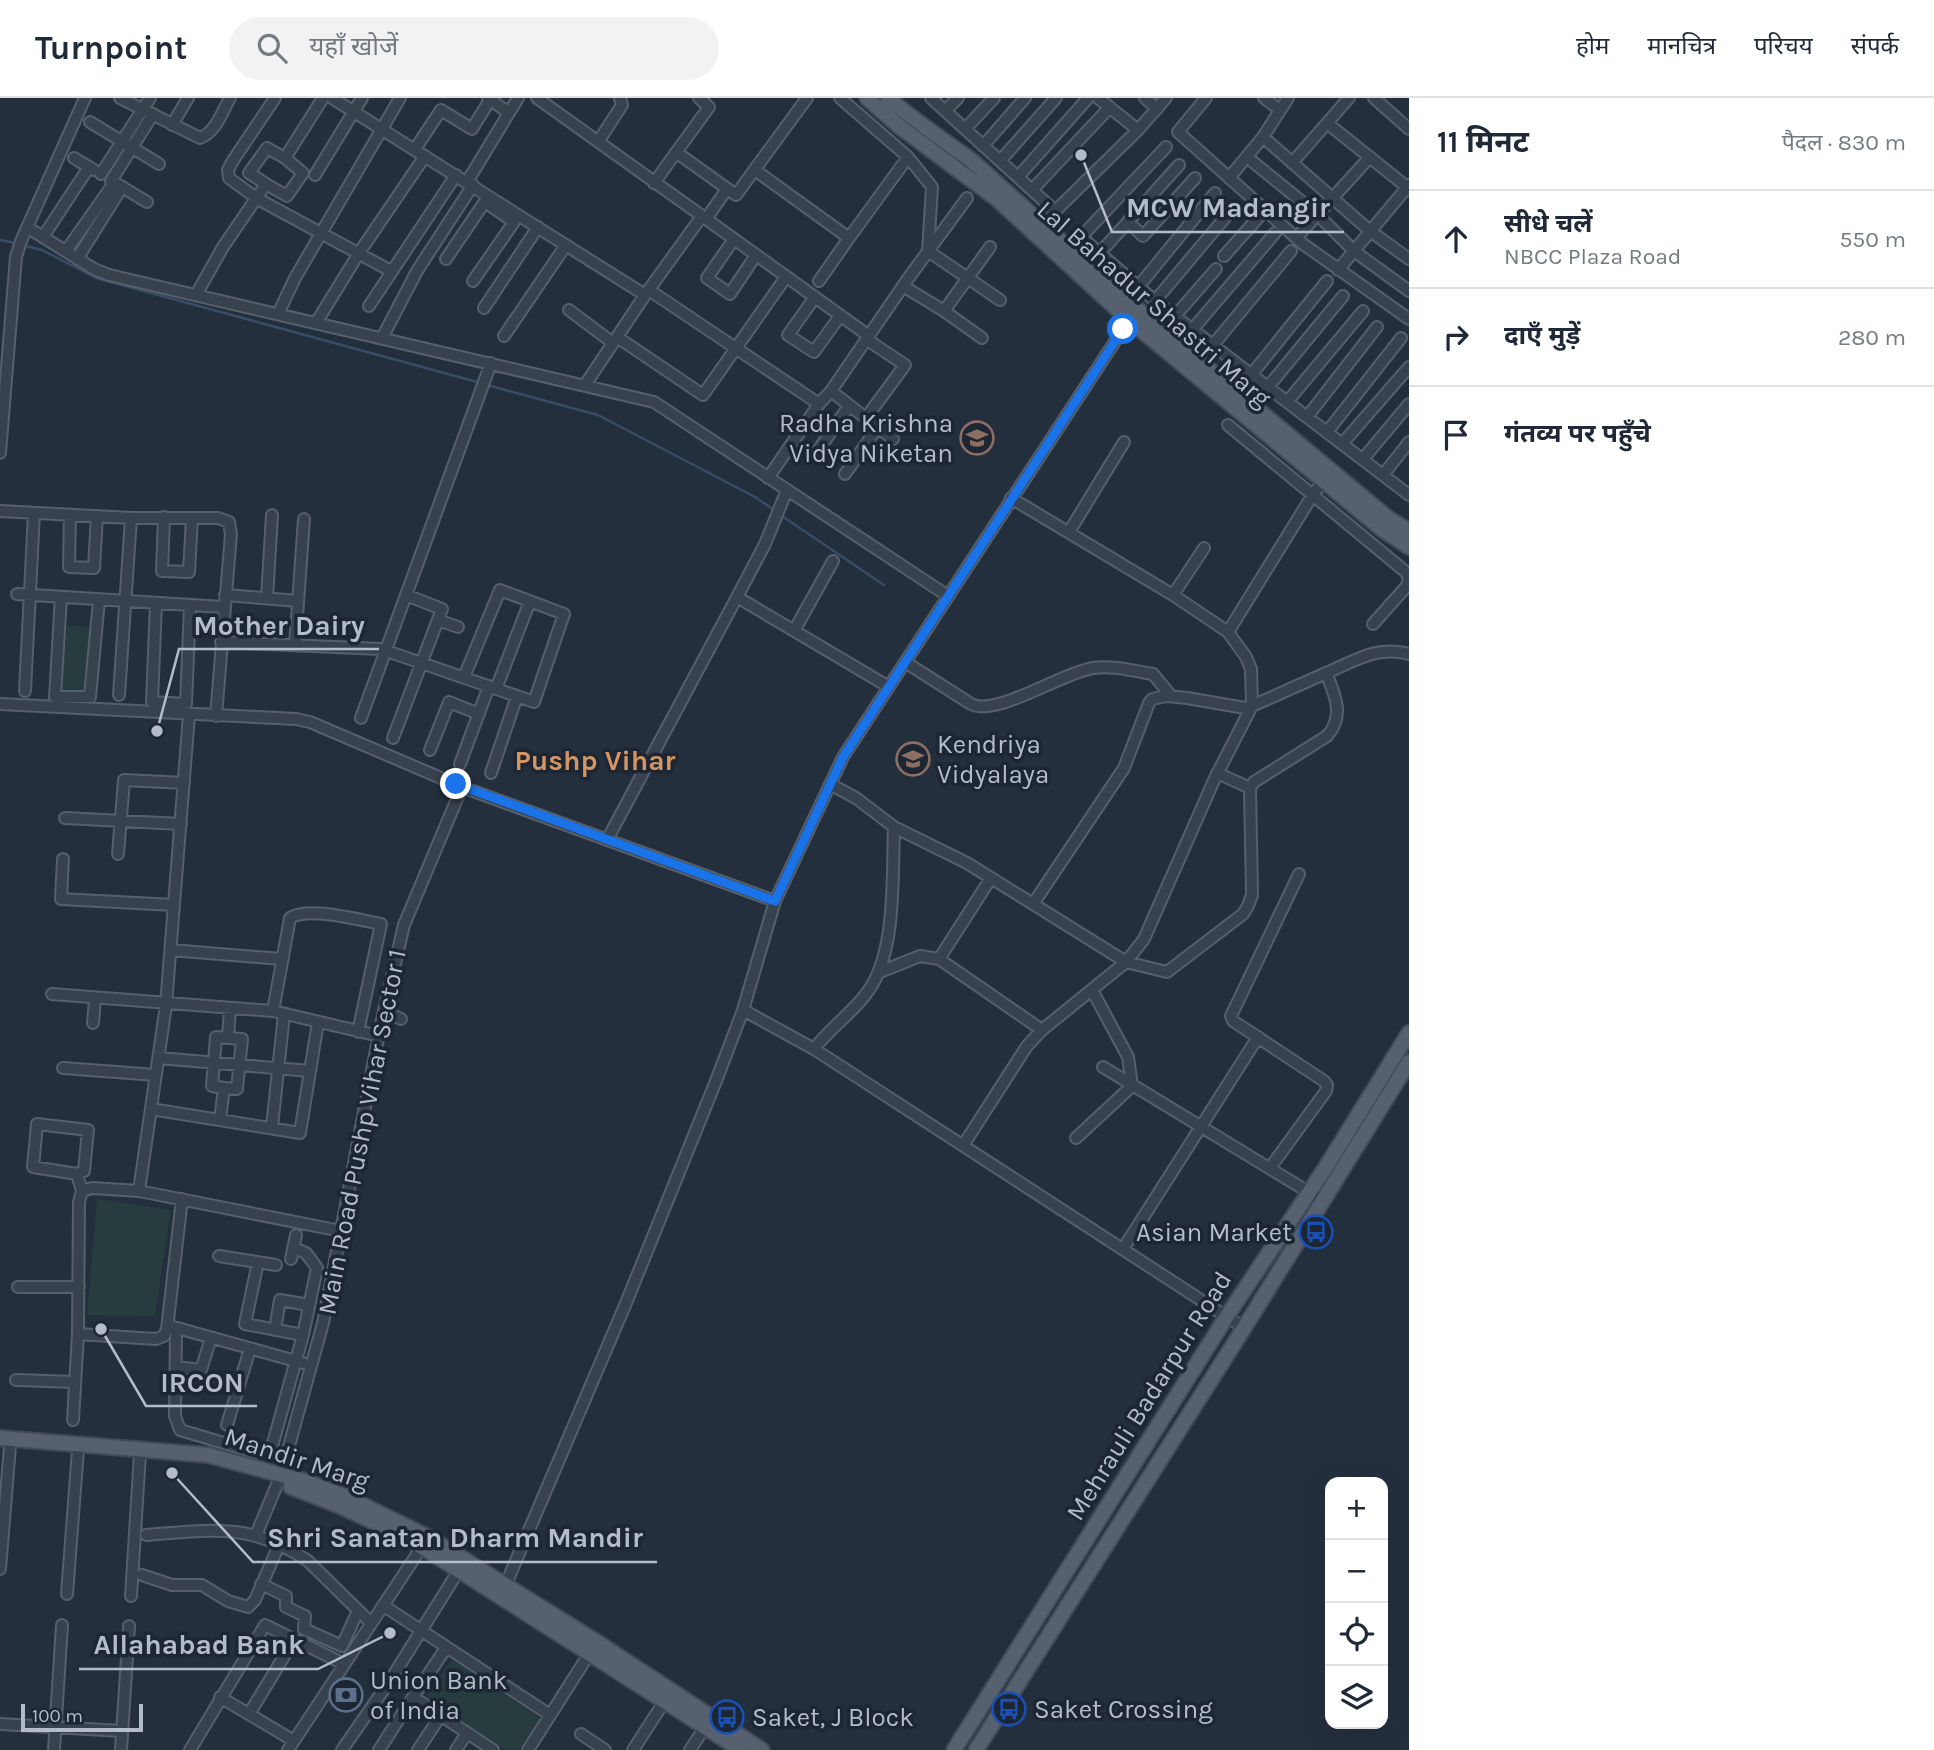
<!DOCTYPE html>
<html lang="hi">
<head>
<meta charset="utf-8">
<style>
  body { margin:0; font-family:Karla,"Noto Sans Devanagari",sans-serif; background:#f2f2f3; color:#1f2937 }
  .controls { position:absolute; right:21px; bottom:21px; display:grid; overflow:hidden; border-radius:14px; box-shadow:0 7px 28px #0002 }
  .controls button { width:63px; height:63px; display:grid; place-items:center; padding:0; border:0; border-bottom:2px solid #e0e1e3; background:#fff; color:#1f2937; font:35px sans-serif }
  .scale { position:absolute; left:21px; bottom:18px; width:122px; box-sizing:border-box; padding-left:7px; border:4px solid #b4bcc9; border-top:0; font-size:19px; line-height:24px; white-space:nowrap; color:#b4bcc9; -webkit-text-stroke:5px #1d2633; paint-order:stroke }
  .stop { position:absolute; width:21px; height:21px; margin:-16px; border:5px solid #1a73e8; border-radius:50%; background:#fff }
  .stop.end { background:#1a73e8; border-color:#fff; box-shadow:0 2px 7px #0008 }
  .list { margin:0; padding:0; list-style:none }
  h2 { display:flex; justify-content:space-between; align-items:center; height:91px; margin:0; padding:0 28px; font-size:30px }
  h2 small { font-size:23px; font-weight:400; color:#747a83 }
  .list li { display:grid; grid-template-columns:46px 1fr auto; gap:21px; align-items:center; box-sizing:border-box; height:98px; padding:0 28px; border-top:2px solid #e0e1e3 }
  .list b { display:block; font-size:26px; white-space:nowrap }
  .list p { margin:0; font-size:23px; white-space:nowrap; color:#747a83 }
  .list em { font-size:23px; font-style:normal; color:#747a83 }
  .icon { flex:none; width:38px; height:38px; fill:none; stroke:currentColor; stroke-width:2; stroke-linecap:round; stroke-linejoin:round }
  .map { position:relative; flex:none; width:1409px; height:1652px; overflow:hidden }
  header { display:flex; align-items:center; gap:42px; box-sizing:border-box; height:98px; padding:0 35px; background:#fff; border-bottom:2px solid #e0e1e3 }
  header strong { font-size:33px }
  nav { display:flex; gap:38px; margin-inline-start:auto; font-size:24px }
  .search { width:490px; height:63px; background:#f2f2f3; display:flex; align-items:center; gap:18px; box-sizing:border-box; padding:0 24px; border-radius:38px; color:#747a83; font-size:26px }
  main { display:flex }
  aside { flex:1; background:#fff }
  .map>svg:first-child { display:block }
  .green { fill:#263c3f }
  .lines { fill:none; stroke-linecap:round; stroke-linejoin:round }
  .stream { stroke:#394c67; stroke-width:2.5 }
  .minor-casing { stroke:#565f6c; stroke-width:14 }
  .major-casing { stroke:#414a57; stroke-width:18 }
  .minor { stroke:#38414e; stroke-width:10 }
  .major { stroke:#56606e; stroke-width:14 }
  .route { stroke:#1a73e8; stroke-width:9 }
  .labels { text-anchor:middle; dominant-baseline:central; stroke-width:7; stroke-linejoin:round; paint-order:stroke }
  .street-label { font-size:26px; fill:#b4bcc9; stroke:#1d2633 }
  .poi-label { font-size:26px; fill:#b4bcc9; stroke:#1d2633; text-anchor:start }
  .neighbourhood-label { font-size:28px; font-weight:bold; fill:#d59563; stroke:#1d2633 }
  .leader { fill:none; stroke:#b4bcc9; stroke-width:2.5 }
  .callout-dot { fill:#b4bcc9; stroke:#1d2633; stroke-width:2.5 }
  .callout-label { font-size:28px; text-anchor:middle; font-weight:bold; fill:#b4bcc9; stroke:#1d2633; stroke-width:7; stroke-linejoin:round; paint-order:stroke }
</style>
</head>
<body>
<header>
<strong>Turnpoint</strong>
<div class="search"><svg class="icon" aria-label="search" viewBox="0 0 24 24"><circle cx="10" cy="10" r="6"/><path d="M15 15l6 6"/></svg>यहाँ खोजें</div>
<nav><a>होम</a><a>मानचित्र</a><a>परिचय</a><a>संपर्क</a></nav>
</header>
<main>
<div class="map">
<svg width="1409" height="1652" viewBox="0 0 1409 1652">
  <rect width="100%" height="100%" fill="#242f3e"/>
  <path class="green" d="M67 528 98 529 94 596 61 597Z
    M97 1101 171 1112 155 1218 87 1217Z
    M452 1560 540 1620 519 1652H505L426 1599Z"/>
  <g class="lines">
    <path class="stream" d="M0 142 16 145
      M22 147 42 152 96 180 481 285
      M487 287 598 317 755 399 774 412
      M779 416 884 487"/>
    <defs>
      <path id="minor" d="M120 0 200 40C216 34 222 14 230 0
        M275 0 232 64 228 72 229 80 256 100 391 173
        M332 0 645 197
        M488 0 509 15
        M537 0 702 118 645 197 585 287
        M840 0 908 59 932 89 928 153 1000 202
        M931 0 1055 113
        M1098 0 1138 32
        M1145 0 1157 11
        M1206 0 1178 34 1303 146 1409 221
        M1264 0 1280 12
        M1374 0 1409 31
        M945 13 958 0
        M90 24 159 66
        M1327 25 1407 89
        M172 27 188 0
        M965 31 994 0
        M1263 39 1370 133 1409 161
        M598 44 622 7 620 0
        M983 48 1025 0
        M1166 49 1081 139 1155 203 1409 397
        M415 51 441 12 472 31 491 0
        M676 54 736 97 807 0
        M1247 59 1318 117 1354 153 1409 193
        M74 60 94 72
        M1000 63 1056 0
        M1292 65 1349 0
        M755 72 849 140 908 59
        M101 76 150 0
        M315 77 362 0
        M1018 79 1088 0
        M1229 80 1263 39 1288 0
        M467 84 518 0
        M654 85 709 9 699 0
        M266 86 287 98 303 75 285 60
        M122 89 147 104
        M1032 92 1110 9
        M702 118 869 238
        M706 121 727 91
        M1128 124 1143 138 1195 80
        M1042 126 1138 32 1166 0
        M27 129 94 171 109 177 654 304 948 498
        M43 139 89 69
        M1296 140 1370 59
        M734 141 707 180 730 196 756 157
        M66 153 114 85
        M1224 158 1265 112
        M77 161 122 89 111 83 153 16
        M446 161 488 99
        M1089 167 1179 67
        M1338 172 1409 87
        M473 183 514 124 485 104
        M819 183 849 140
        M903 188 944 213 982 240
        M1138 189 1215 95
        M649 192 819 306
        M196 197 223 149 266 86 249 75 267 50 285 60 323 0
        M815 199 788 237 814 254 840 218
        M1155 203 1234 109
        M369 208 456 77
        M484 210 538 129
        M569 212 613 245
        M944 213 990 149
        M278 216 295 180 400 0
        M1175 218 1216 171
        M316 225 359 155 425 58
        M1192 232 1275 135
        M504 238 566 147
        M617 239 703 297 786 179
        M382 240 417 173 473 87
        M1213 247 1291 153
        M1251 277 1327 183
        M1268 289 1343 198
        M831 293 893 341
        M1287 304 1363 213
        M1307 319 1377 229
        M866 320 905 267 866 241
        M1228 327 1407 475 1409 482 1406 489 1373 526
        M1327 334 1401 240
        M1342 346 1409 269
        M0 355 16 159 21 143 85 0
        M815 357 849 308
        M1363 361 1409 306
        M845 376 878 329
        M1383 377 1409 344
        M768 380 819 306 831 293 907 182 967 100
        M1011 400 1173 497 1228 534 1246 559 1251 571 1252 608 1215 680 1144 841 1126 864 1033 806 1124 670 1149 605 1152 601 1167 598 1187 600 1245 610 1252 608 1326 575
        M0 413 131 420H218L229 424 231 436 216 618
        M70 417 69 469 94 470 97 418
        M164 419 162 473 189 474 192 420
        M1069 434 1124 344
        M17 496 223 509
        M225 497 298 503
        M1173 497 1204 450
        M61 499 55 599H90L99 502
        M737 499 765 446 787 392
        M267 500 272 417
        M156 505 152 604 186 606 190 508
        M438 522 458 529
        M794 533 833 463
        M1228 534 1312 398 1323 383
        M221 544 381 551 534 604 564 516 500 492 464 579
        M295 547 304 421
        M905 564 971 606C997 619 1061 575 1093 570 1111 567 1135 573 1153 576L1171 598
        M496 591 530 503
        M25 593 34 415
        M119 597 131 420
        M0 606 296 621 310 624 462 689 775 803
        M361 620 491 265
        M393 640 442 511 406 497
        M430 652 449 604 479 616
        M460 666 489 588
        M491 675 517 598
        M1217 675 1250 690
        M830 686 856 700 894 729 967 765 1033 806
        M65 720 181 726
        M607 742 737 499 889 589
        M118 756 124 682 184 685
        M63 761 61 801 174 807
        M171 852 281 861
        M939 861 991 780
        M880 874 920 858 939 861 1042 932
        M52 896 273 913 379 938
        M743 912 814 951 1244 1230
        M273 913 290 820C309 808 358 822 381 826L358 934
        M384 913 401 921
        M93 925 95 901
        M814 951C829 931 851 916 866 896 897 857 892 778 894 729
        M159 960 310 973
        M1103 969 1315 1098
        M63 970 156 977
        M224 990 237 991 242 941 228 940
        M151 1011 300 1035 318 924
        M220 1022 224 990 212 988 216 939 228 940 230 910
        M272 1029 284 916
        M1076 1040 1132 988 1128 959 1092 892
        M964 1046 1027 948 1042 932 1126 864 1167 874 1243 816 1248 808 1252 797 1250 690 1254 684 1327 638C1345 618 1335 597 1326 575 1355 563 1377 547 1409 556
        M1270 1070 1326 993 1327 987 1324 983 1233 923 1231 918 1299 776
        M77 1076 33 1069 37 1026 88 1032 84 1073 77 1076 82 1093 79 1104 78 1236 156 1241 164 1238 167 1231 182 1101
        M82 1093 92 1090 139 1093 341 1133
        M139 1093 166 907 189 617
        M294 1150 306 1155 317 1170 303 1237
        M1123 1151 1258 939
        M219 1158 276 1167
        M291 1161 296 1137
        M18 1189H79
        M170 1228 303 1265
        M176 1230 175 1318 180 1332 254 1354 267 1352 273 1345 303 1237 245 1226 258 1164
        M275 1232 280 1202 309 1207
        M176 1269 201 1272 211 1240
        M16 1282 75 1284
        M73 1322 78 1236
        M227 1327 250 1251
        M146 1437C211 1432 252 1424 308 1463L371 1525
        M256 1437 281 1377 323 1225 381 926 404 827 462 689
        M0 1471 10 1348
        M142 1477 172 1487H202L228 1503 248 1509 255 1502 279 1447
        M261 1486 286 1498V1509L305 1518 304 1531 342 1548 358 1513
        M506 1486 626 1205 716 983 743 912 775 803 843 659 1129 222
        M67 1496 78 1352
        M131 1498 140 1356
        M384 1508 550 1617
        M446 1550 413 1599 493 1652
        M220 1599 294 1643
        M249 1616 294 1542
        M0 1626 122 1633
        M581 1636 605 1652
        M54 1652 62 1527
        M121 1652 129 1528
        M190 1652 265 1527 344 1566
        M288 1652 425 1444
        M342 1652 391 1581 459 1472
        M379 1652 413 1599
        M418 1652 441 1617
        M456 1652 467 1635
        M528 1652 589 1556
        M633 1652 664 1604
        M690 1652 705 1629"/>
      <path id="major" d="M867 0 900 29 997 101 1129 222 1383 432 1409 449
        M888 0C915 23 943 42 971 62L1131 206 1389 421 1409 433
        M0 1340 208 1357 304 1383 344 1398 428 1439 595 1543 762 1652
        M291 1389 340 1408 408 1440 741 1652
        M954 1652 1227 1218 1326 1069 1409 935
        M976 1652 1244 1230 1409 964"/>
    </defs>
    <use href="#minor" class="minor-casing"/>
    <use href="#major" class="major-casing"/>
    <use href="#minor" class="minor"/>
    <use href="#major" class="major"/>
  </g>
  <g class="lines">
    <path class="route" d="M456 686 775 803 843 659 1123 231"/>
  </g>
  <defs>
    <symbol id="school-ring" viewBox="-11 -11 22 22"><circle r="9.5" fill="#1d2633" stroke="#8d6e63" stroke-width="1.5"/><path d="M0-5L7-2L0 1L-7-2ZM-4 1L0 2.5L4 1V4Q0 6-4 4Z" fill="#8d6e63"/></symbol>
    <symbol id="bus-ring" viewBox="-11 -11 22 22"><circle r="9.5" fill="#1d2633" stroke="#1a4fb4" stroke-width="1.5"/><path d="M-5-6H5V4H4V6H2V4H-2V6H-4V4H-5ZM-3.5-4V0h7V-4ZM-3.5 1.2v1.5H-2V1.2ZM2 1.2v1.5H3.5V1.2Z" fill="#1a4fb4"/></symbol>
    <symbol id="bank-ring" viewBox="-11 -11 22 22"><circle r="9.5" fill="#1d2633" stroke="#5c6f8a" stroke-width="1.5"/><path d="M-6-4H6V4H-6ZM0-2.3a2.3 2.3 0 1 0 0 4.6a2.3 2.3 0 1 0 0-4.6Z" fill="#5c6f8a"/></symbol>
  </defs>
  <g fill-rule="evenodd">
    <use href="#school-ring" x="958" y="321" width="38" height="38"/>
    <use href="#school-ring" x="894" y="642" width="38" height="38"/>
    <use href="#bus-ring" x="1297" y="1115" width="38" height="38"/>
    <use href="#bank-ring" x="327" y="1578" width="38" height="38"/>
    <use href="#bus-ring" x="990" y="1592" width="38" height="38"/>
    <use href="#bus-ring" x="708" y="1600" width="38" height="38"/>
  </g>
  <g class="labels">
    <g class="street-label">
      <text transform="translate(1154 206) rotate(41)">Lal Bahadur Shastri Marg</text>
      <text transform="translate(362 1034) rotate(-79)">Main Road Pushp Vihar Sector 1</text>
      <text transform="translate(1149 1298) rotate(-58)">Mehrauli Badarpur Road</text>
      <text transform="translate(297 1361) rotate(18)">Mandir Marg</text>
    </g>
    <g class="poi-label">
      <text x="953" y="325" text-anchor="end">Radha Krishna<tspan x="953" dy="30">Vidya Niketan</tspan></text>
      <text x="937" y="646">Kendriya<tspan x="937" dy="30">Vidyalaya</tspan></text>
      <text x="1292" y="1134" text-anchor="end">Asian Market</text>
      <text x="370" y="1582">Union Bank<tspan x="370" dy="30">of India</tspan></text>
      <text x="1034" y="1611">Saket Crossing</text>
      <text x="752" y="1619">Saket, J Block</text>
    </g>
    <g class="neighbourhood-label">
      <text x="595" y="662">Pushp Vihar</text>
    </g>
  </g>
  <path class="leader" d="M1081 57L1112 134H1344M157 633L179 551H379M101 1231L146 1308H257M172 1375L253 1464H657M390 1535L318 1571H79"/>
  <g class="callout-dot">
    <circle cx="1081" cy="57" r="7"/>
    <circle cx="157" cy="633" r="7"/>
    <circle cx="101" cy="1231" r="7"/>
    <circle cx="172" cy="1375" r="7"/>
    <circle cx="390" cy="1535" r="7"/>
  </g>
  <g class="callout-label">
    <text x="1228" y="119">MCW Madangir</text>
    <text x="279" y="537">Mother Dairy</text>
    <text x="202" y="1294">IRCON</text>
    <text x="455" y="1449">Shri Sanatan Dharm Mandir</text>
    <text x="199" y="1556">Allahabad Bank</text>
  </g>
</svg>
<div class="controls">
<button>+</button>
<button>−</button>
<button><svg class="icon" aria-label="locate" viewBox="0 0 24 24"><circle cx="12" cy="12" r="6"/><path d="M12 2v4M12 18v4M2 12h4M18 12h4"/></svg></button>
<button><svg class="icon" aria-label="layers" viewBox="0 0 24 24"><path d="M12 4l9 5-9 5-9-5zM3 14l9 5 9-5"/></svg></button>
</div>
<div class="scale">100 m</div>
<div class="stop" style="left:1123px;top:231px"></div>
<div class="stop end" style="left:456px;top:686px"></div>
</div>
<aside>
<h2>11 मिनट<small>पैदल · 830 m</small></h2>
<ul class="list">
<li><svg class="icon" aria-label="ahead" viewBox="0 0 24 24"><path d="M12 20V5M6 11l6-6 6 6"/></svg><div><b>सीधे चलें</b><p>NBCC Plaza Road</p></div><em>550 m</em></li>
<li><svg class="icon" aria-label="right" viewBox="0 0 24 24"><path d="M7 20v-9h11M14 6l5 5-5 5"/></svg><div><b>दाएँ मुड़ें</b></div><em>280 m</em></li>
<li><svg class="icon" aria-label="arrive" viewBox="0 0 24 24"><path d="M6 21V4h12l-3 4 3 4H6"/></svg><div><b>गंतव्य पर पहुँचे</b></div></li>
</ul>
</aside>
</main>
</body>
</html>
